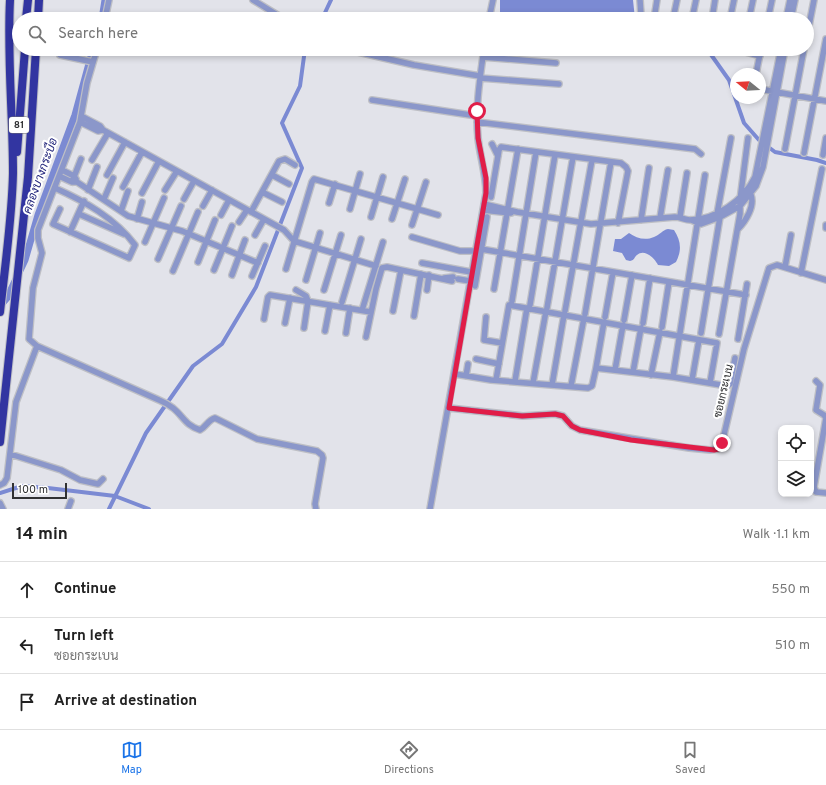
<!DOCTYPE html>
<html lang="en">
<head>
<meta charset="utf-8">
<style>
  body { margin:0; font-family:Overpass,Sarabun,sans-serif; background:#f6f6f6; color:#222 }
  .controls { position:absolute; right:12px; bottom:12px; display:grid; overflow:hidden; border-radius:8px; box-shadow:0 2px 6px #0003 }
  .controls button { width:36px; height:36px; display:grid; place-items:center; padding:0; border:0; border-bottom:1px solid #e0e0e0; background:#fff; color:#222; font:20px sans-serif }
  .compass { position:absolute; left:730px; top:68px; width:36px; height:36px; border-radius:50%; background:#fff; box-shadow:0 2px 6px #0003; rotate:288deg }
  .scale { position:absolute; left:12px; bottom:10px; width:55px; box-sizing:border-box; padding-left:4px; border:2px solid #303133; border-top:0; font-size:11px; line-height:14px; white-space:nowrap; color:#303133; -webkit-text-stroke:3px #fff; paint-order:stroke }
  .stop { position:absolute; width:12px; height:12px; margin:-9px; border:3px solid #e11d48; border-radius:50%; background:#fff }
  .stop.end { background:#e11d48; border-color:#fff; box-shadow:0 1px 4px #0008 }
  .list { margin:0; padding:0; list-style:none }
  h2 { display:flex; justify-content:space-between; align-items:center; height:52px; margin:0; padding:0 16px; font-size:17px }
  h2 small { font-size:13px; font-weight:400; color:#767676 }
  .list li { display:grid; grid-template-columns:26px 1fr auto; gap:12px; align-items:center; box-sizing:border-box; height:56px; padding:0 16px; border-top:1px solid #e0e0e0 }
  .list b { display:block; font-size:15px; white-space:nowrap }
  .list p { margin:0; font-size:13px; white-space:nowrap; color:#767676 }
  .list em { font-size:13px; font-style:normal; color:#767676 }
  .icon { flex:none; width:22px; height:22px; fill:none; stroke:currentColor; stroke-width:2; stroke-linecap:round; stroke-linejoin:round }
  .map { position:relative; flex:none; width:826px; height:509px; overflow:hidden }
  .search { position:absolute; background:#fff; box-shadow:0 2px 6px #0003; left:12px; right:12px; top:12px; height:44px; display:flex; align-items:center; gap:10px; box-sizing:border-box; padding:0 14px; border-radius:22px; color:#767676; font-size:15px }
  .sheet { height:220px; background:#fff }
  nav { display:flex; justify-content:space-around; align-items:center; box-sizing:border-box; height:56px; border-top:1px solid #e0e0e0; background:#fff; font-size:11px; color:#767676 }
  nav a { display:grid; justify-items:center; gap:2px }
  nav .on { color:#1a73e8 }
  .map>svg:first-child { display:block }
  .water { fill:#7b8ad3 }
  .lines { fill:none; stroke-linecap:round; stroke-linejoin:round }
  .canal { stroke:#7b8ad3; stroke-width:4 }
  .river { stroke:#7b8ad3; stroke-width:7 }
  .minor-casing { stroke:#bebfc5; stroke-width:8 }
  .highway-casing { stroke:#bebfc5; stroke-width:10 }
  .minor { stroke:#8b97ca; stroke-width:5.5 }
  .highway { stroke:#3235a1; stroke-width:8 }
  .route { stroke:#e11d48; stroke-width:5 }
  .labels { text-anchor:middle; dominant-baseline:central; stroke-width:4; stroke-linejoin:round; paint-order:stroke }
  .shield { fill:#fff; stroke:#6e6f70; stroke-width:1 }
  .shield-label { font-size:10px; font-weight:bold; fill:#303133 }
  .street-label { font-size:11px; fill:#303133; stroke:#fff }
  .water-label { font-size:12px; font-style:italic; fill:#25287d; stroke:#fff }
</style>
</head>
<body>
<div class="map">
<svg width="826" height="509" viewBox="0 0 826 509">
  <rect width="100%" height="100%" fill="#e2e3ea"/>
  <path class="water" d="M500 0H633L635 19H500Z
    M668 229 674 230C681 241 682 250 676 262L669 266 658 265C655 259 645 248 637 255 634 257 635 260 630 261L626 260 622 253 613 251 615 239H621L629 233C636 238 645 241 654 237 660 235 662 230 668 229Z"/>
  <g class="lines">
    <path class="canal" d="M322 19 331 0
      M707 49 729 80 744 123 759 140 775 152 817 160 826 163
      M0 493 22 486 48 488 115 496 149 509
      M109 509 146 433 193 366 222 344 256 287 302 168 282 123 300 86 305 49"/>
    <path class="river" d="M102 19 105 0
      M0 306 7 298 25 260 38 215 75 115 93 49"/>
    <defs>
      <path id="minor" d="M253 0 284 19
        M640 0 641 15 649 19
        M105 19 109 0
        M489 19 493 0
        M654 19 657 0
        M673 19 677 0
        M692 19 696 0
        M712 19 715 0
        M730 19 734 0
        M749 19 753 0
        M768 19 772 0
        M786 19 790 0
        M791 19 795 0
        M807 36 814 0
        M97 49 87 83 80 122 38 230V238L42 253 33 288 29 339 37 346 159 400C164 402 169 405 173 408 183 416 186 426 200 430 206 427 208 420 215 418L257 439 317 451 322 455 323 458 315 504 316 509
        M345 49 414 65 480 76
        M734 49 760 56
        M60 55 93 62
        M483 57 556 63
        M756 74 761 49
        M480 78 559 84
        M760 89 826 101
        M372 100 477 116
        M81 116 100 126 103 130 284 230 294 241 376 266
        M80 122 98 131 103 130
        M477 122 695 149 701 154
        M492 144 498 156
        M785 149 804 49
        M804 153 826 39
        M823 155 826 138
        M92 160 108 133
        M62 170 74 176 76 179
        M107 175 125 142
        M272 175 289 184
        M59 176 72 182H77L128 216 182 231 258 263
        M72 182 81 159
        M123 187 142 152
        M55 188C84 201 115 218 135 245L129 258 53 224 60 209
        M88 190 97 167
        M165 190 177 171
        M262 192 282 202
        M142 193 159 161
        M491 197 499 150 501 147 621 163 626 167 628 171 618 223
        M104 199 113 178
        M184 199 194 181
        M329 203 335 184
        M484 204 517 212 591 224 675 217C680 217 685 220 690 220 716 220 744 200 755 177L781 49
        M203 206 212 190
        M350 209 360 174
        M483 210 511 213
        M121 211 128 191
        M251 212 279 161 285 159 295 165
        M79 214 124 234
        M717 214 731 138
        M221 215 229 200
        M371 217 383 177
        M680 217 687 173
        M660 218 668 170
        M137 219 142 202
        M392 219 405 179
        M641 220 649 168
        M691 220 701 224 720 217 740 206 756 186 763 167 785 49
        M239 222 247 210
        M412 225 426 182
        M826 225V228
        M738 229C746 221 755 206 751 195
        M70 232 84 201
        M255 235 264 219
        M412 237 460 251H474
        M145 242 164 198
        M481 249 746 295
        M158 259 181 206
        M198 262 215 220
        M422 263 471 272
        M785 267 791 235
        M286 269 312 182 314 179 438 215
        M214 270 232 226
        M173 271 198 212
        M801 273 822 169
        M232 275 245 240
        M252 276 265 246
        M444 278 453 277
        M458 279 470 281
        M306 280 320 233
        M475 286 487 217
        M494 289 518 149
        M296 290 306 296 308 301 304 328
        M324 290 341 235
        M427 290 429 275
        M512 301 536 152
        M342 302 361 239
        M530 305 555 155
        M363 307 383 242
        M547 308 573 157
        M393 311 401 270
        M565 311 592 160
        M585 314 611 162
        M414 316 421 274
        M486 317 484 340 502 343
        M605 317 613 272
        M264 319 268 297 270 295 371 312
        M624 320 632 275
        M285 323 290 298
        M643 323 650 278
        M662 327 669 282
        M325 331 330 305
        M346 333 350 308
        M701 333 720 217
        M719 334 740 214V200L748 138
        M366 337 376 289 382 268 387 267 452 281
        M738 339 747 284
        M476 359 499 364
        M596 368 604 322
        M615 370 623 325
        M633 372 641 328
        M455 374 491 380 588 388 592 386 596 368 673 377 727 386 730 384 735 358
        M651 375 660 332
        M466 376 468 364
        M673 377 705 175
        M496 380 509 305 717 343 710 383
        M692 380 699 340
        M515 381 527 308
        M816 381 820 385 816 410 824 415 826 418 814 487 816 492 826 493
        M533 383 546 311
        M552 385 564 315
        M571 386 584 318
        M449 408 523 416 555 414 563 416 572 426 580 430 689 448 710 450 718 449 723 439 744 349 769 268 777 265 826 280
        M10 454 61 470 80 480 98 484 103 479
        M0 485 4 483 7 478 16 402 37 346
        M0 503 3 509
        M68 509 71 501
        M430 509 486 193C486 174 480 157 478 138 475 108 480 78 484 49"/>
      <path id="highway" d="M26 19 28 0
        M38 19 39 0
        M17 152 25 49
        M0 312C5 266 12 219 13 173 13 115 7 58 10 0
        M0 442 28 177 36 49"/>
    </defs>
    <use href="#minor" class="minor-casing"/>
    <use href="#highway" class="highway-casing"/>
    <use href="#minor" class="minor"/>
    <use href="#highway" class="highway"/>
  </g>
  <g class="lines">
    <path class="route" d="M477 111 478 138 486 178V193L449 408 522 416 555 414 563 416 572 426 580 430 631 440 714 450 718 449 722 443"/>
  </g>
  <g class="labels">
    <rect class="shield" x="9" y="117" width="20" height="16" rx="3"/>
    <g class="shield-label">
      <text x="19" y="125">81</text>
    </g>
    <g class="street-label">
      <text transform="translate(724 391) rotate(-77)">ซอยกระเบน</text>
    </g>
    <g class="water-label">
      <text transform="translate(41 176) rotate(-70)">คลองบางกระบือ</text>
    </g>
  </g>
</svg>
<div class="controls">
<button><svg class="icon" aria-label="locate" viewBox="0 0 24 24"><circle cx="12" cy="12" r="6"/><path d="M12 2v4M12 18v4M2 12h4M18 12h4"/></svg></button>
<button><svg class="icon" aria-label="layers" viewBox="0 0 24 24"><path d="M12 4l9 5-9 5-9-5zM3 14l9 5 9-5"/></svg></button>
</div>
<svg class="compass" viewBox="-18 -18 36 36"><path d="M0-13l5 13h-10z" fill="#e53935"/><path d="M0 13l5-13h-10z" fill="#767676"/></svg>
<div class="scale">100 m</div>
<div class="stop" style="left:477px;top:111px"></div>
<div class="stop end" style="left:722px;top:443px"></div>
<div class="search"><svg class="icon" aria-label="search" viewBox="0 0 24 24"><circle cx="10" cy="10" r="6"/><path d="M15 15l6 6"/></svg>Search here</div>
</div>
<section class="sheet">
<h2>14 min<small>Walk · 1.1 km</small></h2>
<ul class="list">
<li><svg class="icon" aria-label="ahead" viewBox="0 0 24 24"><path d="M12 20V5M6 11l6-6 6 6"/></svg><div><b>Continue</b></div><em>550 m</em></li>
<li><svg class="icon" aria-label="left" viewBox="0 0 24 24"><path d="M17 20v-9H6M10 6l-5 5 5 5"/></svg><div><b>Turn left</b><p>ซอยกระเบน</p></div><em>510 m</em></li>
<li><svg class="icon" aria-label="arrive" viewBox="0 0 24 24"><path d="M6 21V4h12l-3 4 3 4H6"/></svg><div><b>Arrive at destination</b></div></li>
</ul>
</section>
<nav>
<a class="on"><svg class="icon" aria-label="map" viewBox="0 0 24 24"><path d="M3 6l6-2 6 2 6-2v14l-6 2-6-2-6 2zM9 4v14M15 6v14"/></svg>Map</a>
<a><svg class="icon" aria-label="directions" viewBox="0 0 24 24"><path d="M12 3l9 9-9 9-9-9zM9 14v-3h6M13 9l2 2-2 2"/></svg>Directions</a>
<a><svg class="icon" aria-label="saved" viewBox="0 0 24 24"><path d="M7 4h10v16l-5-4-5 4z"/></svg>Saved</a>
</nav>
</body>
</html>
